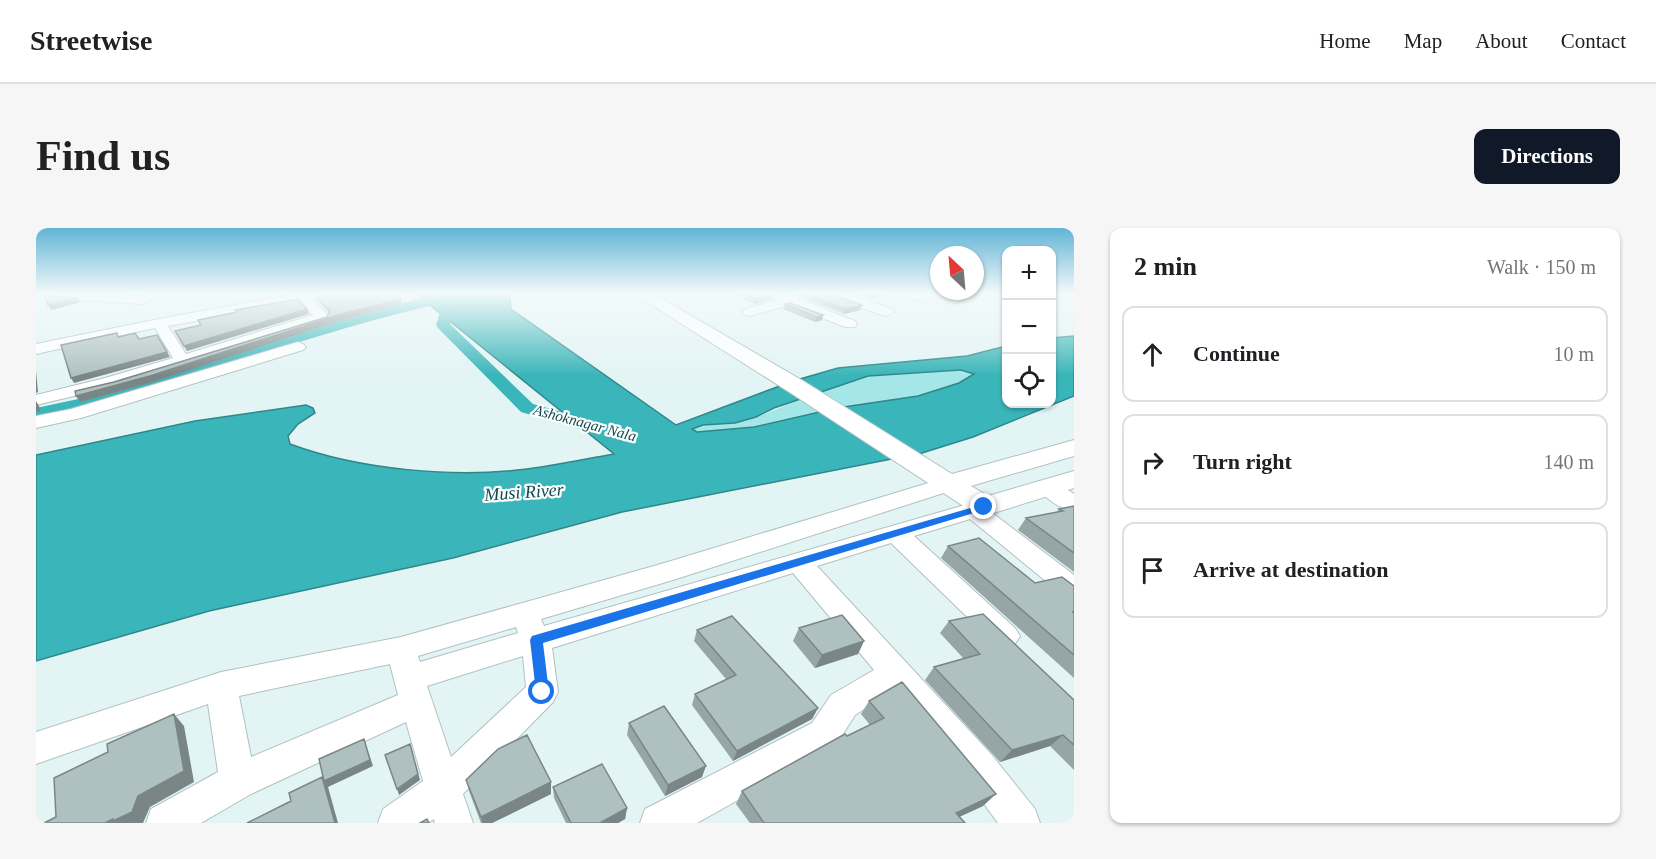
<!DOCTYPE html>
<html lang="en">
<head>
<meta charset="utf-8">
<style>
  body { margin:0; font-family:Georgia,serif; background:#f6f6f6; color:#202124 }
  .controls { position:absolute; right:18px; top:18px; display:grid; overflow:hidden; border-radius:12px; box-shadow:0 2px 4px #0004 }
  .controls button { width:54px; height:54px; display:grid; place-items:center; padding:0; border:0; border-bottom:2px solid #e0e0e0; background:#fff; color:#202124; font:30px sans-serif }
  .compass { position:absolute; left:894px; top:18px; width:54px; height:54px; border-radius:50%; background:#fff; box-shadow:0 2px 4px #0004; rotate:334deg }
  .stop { position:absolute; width:18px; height:18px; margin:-14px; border:4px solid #1a73e8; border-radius:50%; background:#fff }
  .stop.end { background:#1a73e8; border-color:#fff; box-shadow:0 2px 6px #0008 }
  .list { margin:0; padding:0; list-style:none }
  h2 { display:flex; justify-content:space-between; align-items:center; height:78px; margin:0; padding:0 24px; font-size:26px }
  h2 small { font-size:20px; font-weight:400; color:#757577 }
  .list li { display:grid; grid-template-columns:39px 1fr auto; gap:18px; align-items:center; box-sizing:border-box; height:96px; margin:0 12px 12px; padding:0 12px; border:2px solid #e0e0e0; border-radius:12px }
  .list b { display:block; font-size:22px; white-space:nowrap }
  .list em { font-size:20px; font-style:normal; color:#757577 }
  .icon { flex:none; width:33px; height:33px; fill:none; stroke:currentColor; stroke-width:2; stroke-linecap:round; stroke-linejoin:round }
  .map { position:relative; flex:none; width:1038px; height:595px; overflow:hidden; border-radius:12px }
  header { display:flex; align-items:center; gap:36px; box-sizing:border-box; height:84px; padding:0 30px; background:#fff; border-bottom:2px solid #e0e0e0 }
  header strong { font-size:28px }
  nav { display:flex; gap:33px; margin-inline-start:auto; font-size:21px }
  .intro { display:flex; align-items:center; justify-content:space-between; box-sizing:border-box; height:144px; padding:0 36px }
  h1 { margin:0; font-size:42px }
  .button { padding:15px 27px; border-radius:12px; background:#111827; color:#fff; font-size:21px; font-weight:700 }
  main { display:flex; gap:36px; padding:0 36px }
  aside { flex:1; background:#fff; border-radius:12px; box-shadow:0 2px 4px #0004 }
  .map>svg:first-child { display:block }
  .green { fill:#a5e7e9 }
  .water { fill:#3ab5b9; stroke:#2f878a; stroke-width:1.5; fill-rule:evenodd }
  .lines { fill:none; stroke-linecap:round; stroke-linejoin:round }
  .canal { fill:#3ab5b9; fill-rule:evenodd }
  .minor-casing { stroke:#b0c1c2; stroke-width:2 }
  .tertiary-casing { stroke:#b0c1c2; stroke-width:2 }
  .minor { fill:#fff; fill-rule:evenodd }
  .tertiary { fill:#fff; fill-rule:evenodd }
  .wall { fill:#96a5a5 }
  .shaded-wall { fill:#7a8686 }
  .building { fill:#afc0c0; stroke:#7a8686; stroke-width:1.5 }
  .route { fill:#1a73e8 }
  .labels { text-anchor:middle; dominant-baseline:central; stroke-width:4.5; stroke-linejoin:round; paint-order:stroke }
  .far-water-label { font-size:15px; font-style:italic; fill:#13484a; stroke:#fbfefe }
  .water-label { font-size:18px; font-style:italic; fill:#13484a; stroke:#fbfefe }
</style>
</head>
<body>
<header>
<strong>Streetwise</strong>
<nav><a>Home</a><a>Map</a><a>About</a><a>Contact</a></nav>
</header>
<div class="intro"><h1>Find us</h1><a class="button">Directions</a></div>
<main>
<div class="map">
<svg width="1038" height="595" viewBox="0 0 1038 595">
  <rect width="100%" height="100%" fill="#e3f4f5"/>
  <path class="green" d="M925 142 939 145 923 155 882 168 801 180 718 199 661 204 655 201C676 194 697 197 718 190 750 179 787 159 820 151 854 142 890 143 925 142Z"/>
  <path class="water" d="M379 65H473L475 81 640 197 757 153 802 140 931 128 970 118V176H1016V110L1038 108V168L937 209 886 225 586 284 417 330 173 383 0 433V227L159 193 270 177 277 180 279 185 262 196 252 208 254 216C324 242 418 250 491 241 520 237 549 231 578 226ZM925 142 938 146 923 155 882 168 801 180 718 199 661 204 656 201 667 197 699 195 720 189 738 180 832 148Z"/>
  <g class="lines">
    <path class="canal" d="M408 65H420L422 69 414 96 497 176 578 199 581 203 578 207H564L485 184 402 100 400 97 407 75C269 105 138 161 0 192V180L47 170 341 81Z"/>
    <defs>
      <path id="minor" d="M0 65 107 68 114 72 107 76 0 69Z
        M266 65H299L298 68 277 72 294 89 292 92 80 158 0 177V167L69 150 137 130 119 100 0 126V116L123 91ZM264 74 277 87 150 126 132 98Z
        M729 65 762 68 763 71 819 93 821 96 819 99H809L753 77 714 88 709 87 707 84 709 81 741 72Z
        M791 65H809L856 81 858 84 851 88 846 87 792 68Z
        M867 65H886L893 69 886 73 868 68Z
        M262 114 267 116 270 119 267 122 45 190 0 200V188L35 181Z
        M912 249 920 251 923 256 920 261 637 352 505 391 508 398 929 277 948 272 956 274 960 279 955 284 1038 347V371L1028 368 934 291 878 308 979 400 984 408 979 416 969 420 959 416 855 315 781 338 955 526 999 581 1004 595H962L929 550 856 463 819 487 800 517 661 595H604L609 581 776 495 795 467 838 442 757 345 516 420 522 464 517 474 427 566 437 595H399L398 591 392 595H342L347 581 387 553 370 494 215 566 165 595H110L115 581 182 544 172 476 0 536V504L185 444 365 409 625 336ZM480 399 482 405 384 434 382 428ZM487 428 490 459 415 529 391 458ZM354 436 362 467 215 529 203 468Z
        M1012 252 1020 254 1038 266V284C1025 281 1008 270 1001 259L1004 254Z"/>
      <path id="tertiary" d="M597 65H616L769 154 916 246 1038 212V228L935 258 952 268 1038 243V260L948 288 938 285 753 164Z"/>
    </defs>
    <use href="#minor" class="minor-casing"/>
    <use href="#tertiary" class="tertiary-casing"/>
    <use href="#minor" class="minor"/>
    <use href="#tertiary" class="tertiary"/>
  </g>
  <path class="wall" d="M693 65H733L735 71 719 76Z
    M752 65H792L826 77 824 82 808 86 765 69 762 66Z
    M816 65H854L835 71Z
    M280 69 365 71 366 76 306 92 117 154 44 174 40 168 78 154 291 89 293 85 282 73Z
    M749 76 787 87 786 92 779 94 747 81Z
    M1038 278V344L982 302 990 290 1021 284 1023 281Z
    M912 318 999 355 1038 358V450L905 330Z
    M913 393 1038 472V542L1014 518 964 534 889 452 898 439 928 431 904 405Z
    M763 400 828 413 822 426 779 440 757 413Z
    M661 402 782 480 776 491 697 533 656 477 659 466 690 451 658 413Z
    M833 473 947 578 923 589 929 595H714L700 576 706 563 811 508 834 497 825 486Z
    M593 495 666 549 629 568 591 507Z
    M430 552 515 566 456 595H445L433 563Z
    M517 559 591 580 589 591 582 595H530L518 570Z"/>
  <path class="shaded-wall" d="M842 65H854L835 71 836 67Z
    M736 67 735 71 719 76 721 71Z
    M42 70 45 74 15 82 12 77Z
    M365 71 366 76 306 92 117 154 44 174 40 168 305 86Z
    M826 77 824 82 808 86 809 81Z
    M271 81 273 86 151 123 148 118Z
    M787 87 786 92 779 94 780 89Z
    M131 124 134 129 38 155 35 150Z
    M0 143 2 164 0 165Z
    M0 173 3 178 4 183 0 184Z
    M828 413 822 426 779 440 786 427Z
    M782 480 776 491 697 533 701 523Z
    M138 486 148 498 158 554 114 579 107 595H69L77 591Z
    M1027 507 1014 518 964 534 976 522Z
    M328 511 337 538 292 559 302 595H299L286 549Z
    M374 516 384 552 363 567 361 561Z
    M670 538 666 549 629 568 632 557Z
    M515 554V566L456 595H446L445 589Z
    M960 566 947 578 910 595 920 585Z
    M591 580 589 591 582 595H564Z"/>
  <path class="building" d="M297 65H358L365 71 305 86 114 148 40 168 39 163 78 154 291 89 294 82 280 69Z
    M705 65H733L736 67 721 71Z
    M766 65H792L826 77 809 81Z
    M830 65H842L836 67Z
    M9 67 42 70 12 77Z
    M262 71 271 81 148 118 139 103 165 97 162 92 201 84 199 82Z
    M754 75 787 87 780 89 749 76Z
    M81 105 82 109 99 105 103 111 121 107 131 124 35 150 25 117Z
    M1038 278V325L990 290 1027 283 1023 281Z
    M943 310 999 355 1026 349 1038 358V384H1036L1038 385V427L912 318Z
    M947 386 1038 472V517L1027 507 976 522 898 439 944 426 913 393Z
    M806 387 828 413 786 427 763 400Z
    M696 388 782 480 701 523 659 466 700 447 661 402Z
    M866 454 960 566 920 585 929 595H728L706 563 809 506 811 508 848 490 833 473Z
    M628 478 670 538 632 557 593 495Z
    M138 486 148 543 102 568 96 584 77 593V591L69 595H8L20 589 18 550 72 524 71 516Z
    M491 507 515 554 445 589 430 552 462 521Z
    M328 511 334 532 288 553 283 531Z
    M374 516 382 546 361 561 349 527Z
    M566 536 591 580 564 595H535L517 559Z
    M286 549 299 595H211L255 573 253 565Z
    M391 591 393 595H384Z"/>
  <linearGradient id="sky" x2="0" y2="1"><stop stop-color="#62b4d5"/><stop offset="0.44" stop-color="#f2fafa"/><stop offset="1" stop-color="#f2fafa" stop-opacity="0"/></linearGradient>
  <rect width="1038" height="148" fill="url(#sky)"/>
  <path class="route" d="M948 276 951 277V281L507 415 513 464 506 470 500 464 494 412 496 408Z"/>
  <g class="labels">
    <g class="far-water-label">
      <text transform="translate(549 195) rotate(15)">Ashoknagar Nala</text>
    </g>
    <g class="water-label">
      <text transform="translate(488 264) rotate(-4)">Musi River</text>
    </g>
  </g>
</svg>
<div class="controls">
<button>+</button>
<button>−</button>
<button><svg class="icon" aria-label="locate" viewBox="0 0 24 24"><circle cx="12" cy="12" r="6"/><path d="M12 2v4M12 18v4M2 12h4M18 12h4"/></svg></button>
</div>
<svg class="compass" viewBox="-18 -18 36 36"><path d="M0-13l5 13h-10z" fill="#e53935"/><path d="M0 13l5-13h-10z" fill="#757577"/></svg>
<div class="stop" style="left:506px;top:464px"></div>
<div class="stop end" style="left:948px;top:279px"></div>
</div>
<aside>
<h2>2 min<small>Walk · 150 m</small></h2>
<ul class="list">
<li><svg class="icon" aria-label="ahead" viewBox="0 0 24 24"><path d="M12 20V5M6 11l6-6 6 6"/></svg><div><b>Continue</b></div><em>10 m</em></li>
<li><svg class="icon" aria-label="right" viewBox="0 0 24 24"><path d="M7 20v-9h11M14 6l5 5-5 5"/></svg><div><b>Turn right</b></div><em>140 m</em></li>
<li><svg class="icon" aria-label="arrive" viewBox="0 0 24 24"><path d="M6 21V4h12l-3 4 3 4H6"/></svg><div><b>Arrive at destination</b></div></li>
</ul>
</aside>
</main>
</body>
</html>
